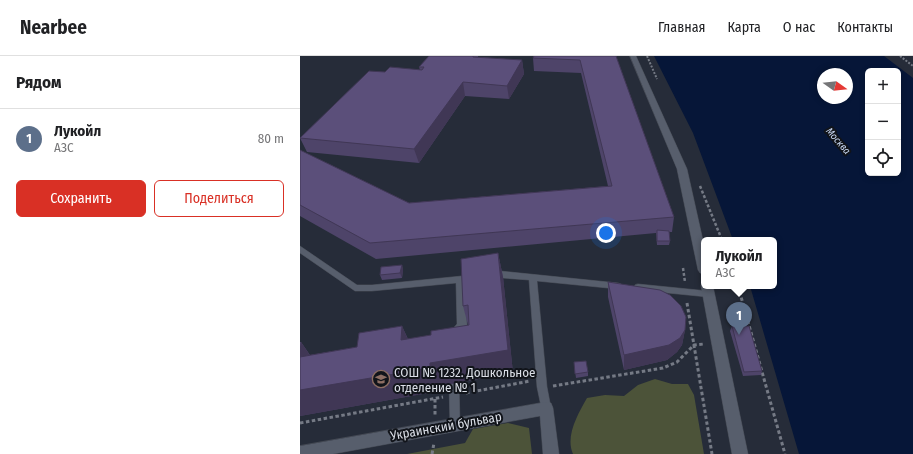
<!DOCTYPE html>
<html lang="ru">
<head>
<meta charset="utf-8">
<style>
  body { margin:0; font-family:"Fira Sans Condensed",sans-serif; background:#f6f6f6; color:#202124 }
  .controls { position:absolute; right:12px; top:12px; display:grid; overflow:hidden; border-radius:6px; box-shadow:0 2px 6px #0003 }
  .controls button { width:36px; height:36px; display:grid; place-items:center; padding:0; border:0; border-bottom:1px solid #e0e0e0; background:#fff; color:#202124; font:20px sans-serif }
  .compass { position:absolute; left:517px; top:12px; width:36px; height:36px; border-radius:50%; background:#fff; box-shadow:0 2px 6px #0003; rotate:105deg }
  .you { position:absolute; left:306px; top:177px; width:14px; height:14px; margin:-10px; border:3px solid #fff; border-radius:50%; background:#1a73e8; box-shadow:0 0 0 6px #1a73e833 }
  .badge { display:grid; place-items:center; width:26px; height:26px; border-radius:50%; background:#d93025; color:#fff; font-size:13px; font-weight:700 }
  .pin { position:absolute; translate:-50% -33px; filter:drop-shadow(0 1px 2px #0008) }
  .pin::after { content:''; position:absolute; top:21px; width:14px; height:12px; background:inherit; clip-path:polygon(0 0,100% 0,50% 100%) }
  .popup { position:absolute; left:401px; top:181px; width:76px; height:52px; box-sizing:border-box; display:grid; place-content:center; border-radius:6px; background:#fff; filter:drop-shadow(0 1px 3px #0005); font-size:13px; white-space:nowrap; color:#757577 }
  .popup b { font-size:15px; color:#202124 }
  .popup::after { content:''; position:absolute; left:50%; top:100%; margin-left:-8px; border:8px solid transparent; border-top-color:#fff }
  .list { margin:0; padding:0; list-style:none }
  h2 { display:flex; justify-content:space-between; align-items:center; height:52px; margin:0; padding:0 16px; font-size:17px }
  h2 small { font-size:13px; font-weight:400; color:#757577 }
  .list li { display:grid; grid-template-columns:26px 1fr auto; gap:12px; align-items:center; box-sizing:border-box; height:60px; padding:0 16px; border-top:1px solid #e0e0e0 }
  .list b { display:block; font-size:15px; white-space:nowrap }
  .list p { margin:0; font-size:13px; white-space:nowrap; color:#757577 }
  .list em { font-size:13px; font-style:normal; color:#757577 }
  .actions { display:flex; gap:8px; padding:12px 16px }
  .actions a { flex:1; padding:9px 0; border:1px solid #d93025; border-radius:6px; text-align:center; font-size:14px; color:#d93025 }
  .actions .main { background:#d93025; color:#fff }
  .icon { flex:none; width:22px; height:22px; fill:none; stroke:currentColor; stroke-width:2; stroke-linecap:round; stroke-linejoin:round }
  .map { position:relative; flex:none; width:613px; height:398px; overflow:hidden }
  header { display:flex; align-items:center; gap:24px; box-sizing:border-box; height:56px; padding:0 20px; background:#fff; border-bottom:1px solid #e0e0e0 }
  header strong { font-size:19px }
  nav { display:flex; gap:22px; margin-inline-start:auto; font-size:14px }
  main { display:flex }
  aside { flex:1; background:#fff }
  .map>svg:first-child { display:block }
  .green { fill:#4c5339 }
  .water { fill:#061638; fill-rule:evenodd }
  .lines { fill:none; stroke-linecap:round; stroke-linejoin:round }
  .service-casing { stroke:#444953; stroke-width:1 }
  .minor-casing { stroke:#444953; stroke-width:1 }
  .path-far2 { stroke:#757a85; stroke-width:2; stroke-dasharray:2 1.5; stroke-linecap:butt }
  .path-far1 { stroke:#757a85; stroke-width:2.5; stroke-dasharray:3 2; stroke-linecap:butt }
  .path { stroke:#757a85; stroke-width:3; stroke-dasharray:3.5 2.5; stroke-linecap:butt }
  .service { fill:#575e6c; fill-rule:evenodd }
  .minor { fill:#575e6c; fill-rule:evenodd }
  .wall { fill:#4e4469 }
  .shaded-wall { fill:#403755 }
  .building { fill:#5b4f7a; stroke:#403755 }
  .labels { text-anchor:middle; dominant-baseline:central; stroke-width:4; stroke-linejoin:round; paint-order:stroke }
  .far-water-label { font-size:10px; font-style:italic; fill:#cbdaf5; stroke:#11141a }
  .near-poi-label { font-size:13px; fill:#dadee6; stroke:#11141a; text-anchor:start }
  .near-street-label { font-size:13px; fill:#dadee6; stroke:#11141a }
</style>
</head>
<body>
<header>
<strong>Nearbee</strong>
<nav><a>Главная</a><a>Карта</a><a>О нас</a><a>Контакты</a></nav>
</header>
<main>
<aside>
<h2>Рядом<small></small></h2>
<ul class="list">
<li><span class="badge" style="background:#5c6f8a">1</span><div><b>Лукойл</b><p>АЗС</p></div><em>80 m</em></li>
</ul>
<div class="actions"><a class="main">Сохранить</a><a>Поделиться</a></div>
</aside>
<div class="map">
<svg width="613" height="398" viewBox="0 0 613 398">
  <rect width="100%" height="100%" fill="#262c39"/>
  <path class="green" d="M355 323 372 328H388L394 339 404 398H273C265 380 278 358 287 342L305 339 324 340 338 329Z
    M208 367 229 372 232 398H107L165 387 173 373Z"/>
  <path class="water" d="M354 0H584L613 22V398H499L450 230H474V184H433L393 77ZM568 15H598V117H568ZM523 18H547V42H523Z"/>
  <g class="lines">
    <defs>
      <path id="service" d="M0 190 57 229H72L172 219 175 220 176 222 175 224 164 226 167 269C163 275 157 282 151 280L149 277 157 268 156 227 72 235H55L0 197Z
        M200 215 318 227 321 228 322 230 321 232 318 233 237 225 247 331 251 352 250 355 246 357 242 355 237 331 229 224 189 221 188 219 189 217Z
        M338 228 408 235 411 236 412 238 411 240 408 241 338 234 335 233 334 231 335 229Z
        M154 323 157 324 159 327 160 369 159 372 155 374 151 372 150 369 149 327 151 324Z"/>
      <path id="minor" d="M330 0H336L387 113 404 189V218L400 217 398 214 377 113Z
        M403 227 404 230H413L448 398H432L401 230Z
        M246 346 251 347 253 352 259 398H243L240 360 33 398H0V390Z"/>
    </defs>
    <use href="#service" class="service-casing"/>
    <use href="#minor" class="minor-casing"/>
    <path class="path-far2" d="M347 0 357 23
      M600 0 613 10"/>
    <path class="path-far1" d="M400 130 422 184
      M383 212 385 226"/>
    <path class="path" d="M438 230 485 398
      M387 247 412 398
      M253 330 363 312 377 306 394 289 404 288
      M166 337 230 325
      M135 343V360
      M0 367 143 341
      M132 398 134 387"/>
    <use href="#service" class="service"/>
    <use href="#minor" class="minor"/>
  </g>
  <path class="wall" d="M129 0H178V1L222 4 224 18 209 43 165 40 119 107 7 96 0 82 85 16 120 14 119 11Z
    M316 0 374 161 372 176H369L370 185 369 189H357L356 177 76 203 0 160V94L109 147 308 130 281 17 234 15 233 2Z
    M198 197 203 221 213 317 139 330V335L0 360V286H1L10 299 57 291 102 270 108 283 131 279 168 269 163 250Z
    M102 209 103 214 102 222 82 224 80 219Z
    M308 226 385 274 382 289 377 296 367 304 324 314 308 241Z
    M432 270 462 315 461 319 443 320 430 275Z
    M274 306 288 316V320L276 322Z"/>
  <path class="shaded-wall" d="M222 4 224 18 209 43 207 30Z
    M163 26 165 40 119 107 114 93Z
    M198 197 203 221 213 317 139 330V335L0 360V334L130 307 208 294Z
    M102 209 103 214 102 222 100 217Z
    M102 270 112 293 101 284Z
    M385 274 382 289 377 296 367 304 324 314V299Z
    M1 286 17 310 0 305V291Z"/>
  <path class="building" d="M129 0H173V1L222 4 207 30 163 26 114 93 0 82 69 15 85 16 90 11 122 14 124 11H119Z
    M234 0H316L374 161 70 187 0 149V94L109 147 312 130 280 4 233 2Z
    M357 174 369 175 370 185H357Z
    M198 197 208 294 130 307V312L0 334V301L57 291 59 277 102 270 101 284 131 279V275L169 269 168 249 163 250 161 203Z
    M102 209 100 217 80 219 81 211Z
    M308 226 360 234 370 239 381 250 386 261 385 274 380 282 369 289 324 299Z
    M432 270H449L462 315 444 316Z
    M286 305 288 316 275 318 274 306Z"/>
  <defs>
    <symbol id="school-ring" viewBox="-11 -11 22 22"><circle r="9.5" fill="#11141a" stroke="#8d6e63" stroke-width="1.5"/><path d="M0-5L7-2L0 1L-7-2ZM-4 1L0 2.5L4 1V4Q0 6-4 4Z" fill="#8d6e63"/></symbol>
  </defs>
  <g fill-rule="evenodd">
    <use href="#school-ring" x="71" y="313" width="20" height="20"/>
  </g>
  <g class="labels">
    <g class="far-water-label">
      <text transform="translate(538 85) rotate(49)">Москва</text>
    </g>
    <g class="near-poi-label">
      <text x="94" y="316">СОШ № 1232. Дошкольное<tspan x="94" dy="15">отделение № 1</tspan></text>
    </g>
    <g class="near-street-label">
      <text transform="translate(146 370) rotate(-10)">Украинский бульвар</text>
    </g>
  </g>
</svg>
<div class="controls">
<button>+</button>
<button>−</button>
<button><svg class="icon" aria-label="locate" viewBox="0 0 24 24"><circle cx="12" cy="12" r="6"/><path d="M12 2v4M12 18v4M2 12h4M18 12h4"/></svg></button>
</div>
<svg class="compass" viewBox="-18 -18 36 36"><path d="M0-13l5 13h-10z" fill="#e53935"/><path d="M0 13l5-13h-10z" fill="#757577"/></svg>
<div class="you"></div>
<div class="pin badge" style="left:439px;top:279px;background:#5c6f8a">1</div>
<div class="popup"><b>Лукойл</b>АЗС</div>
</div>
</main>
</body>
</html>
